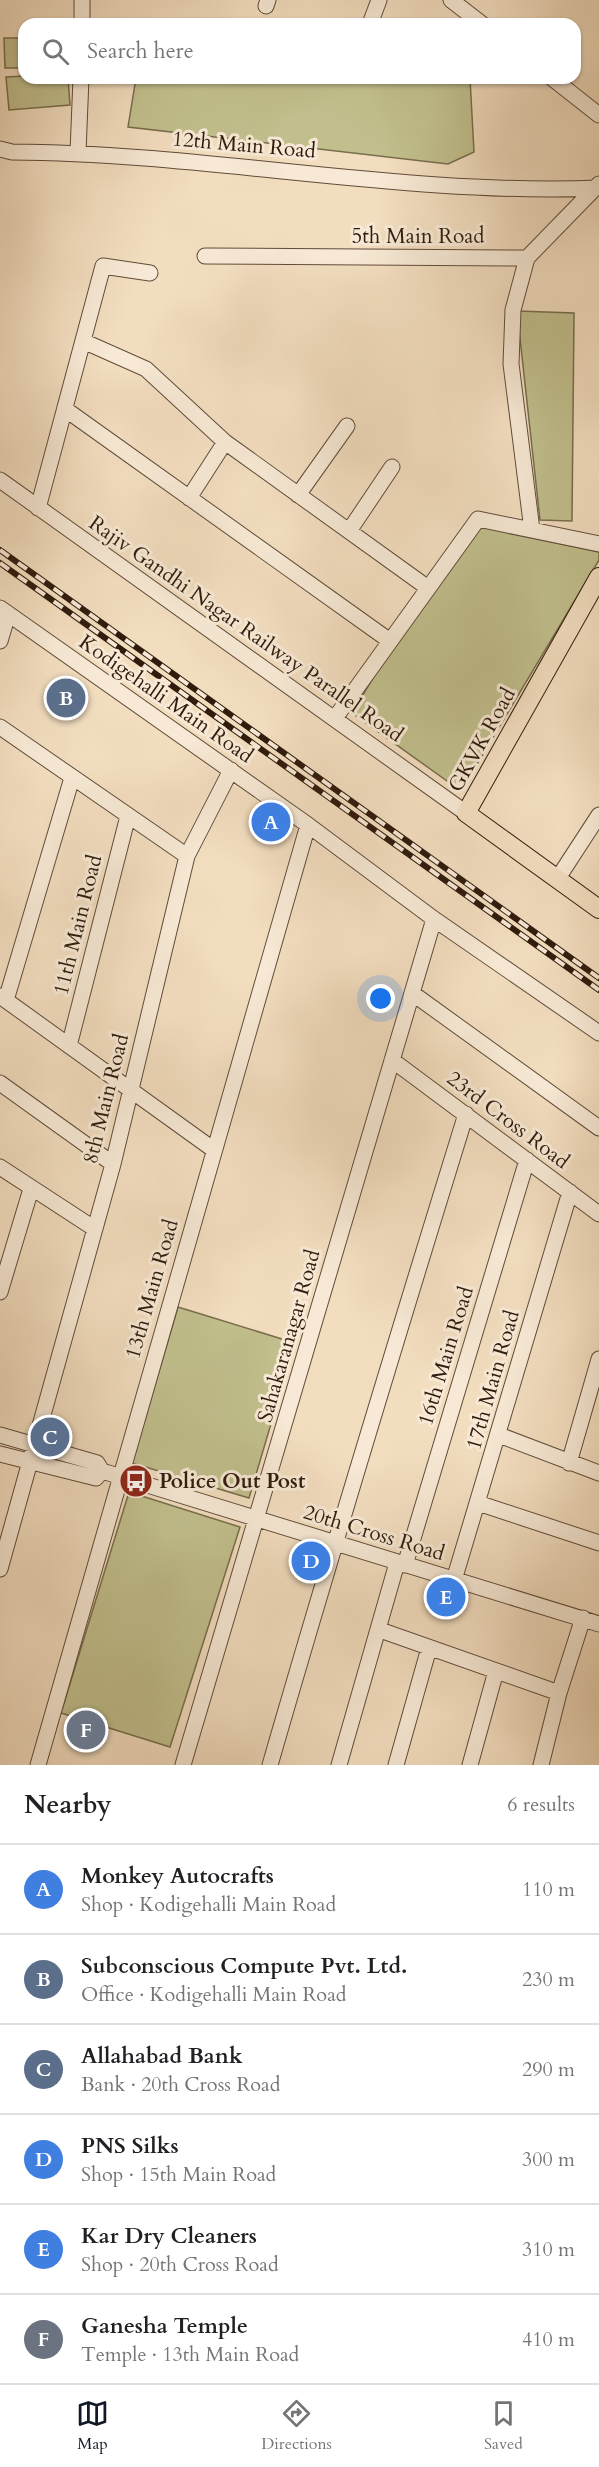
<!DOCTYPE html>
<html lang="en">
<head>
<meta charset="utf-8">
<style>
  body { margin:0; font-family:Cardo,serif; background:#f2f2f2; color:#202124 }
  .you { position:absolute; left:381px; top:999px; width:21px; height:21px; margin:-15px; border:4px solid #fff; border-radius:50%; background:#1a73e8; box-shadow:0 0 0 9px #1a73e833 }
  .badge { display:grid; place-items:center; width:39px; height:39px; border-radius:50%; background:#111827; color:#fff; font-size:20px; font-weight:700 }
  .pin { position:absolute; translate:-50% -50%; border:3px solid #fff; box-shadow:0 2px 6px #0006 }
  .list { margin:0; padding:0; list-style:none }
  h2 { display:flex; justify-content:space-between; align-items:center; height:78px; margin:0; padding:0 24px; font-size:26px }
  h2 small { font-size:20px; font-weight:400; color:#757577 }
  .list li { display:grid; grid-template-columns:39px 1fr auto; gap:18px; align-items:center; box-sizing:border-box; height:90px; padding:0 24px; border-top:2px solid #e0e0e0 }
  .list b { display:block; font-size:22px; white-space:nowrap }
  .list p { margin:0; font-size:20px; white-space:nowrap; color:#757577 }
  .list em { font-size:20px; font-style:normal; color:#757577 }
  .icon { flex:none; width:33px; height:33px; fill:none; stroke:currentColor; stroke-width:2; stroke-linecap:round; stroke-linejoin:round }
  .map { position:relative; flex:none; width:599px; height:1765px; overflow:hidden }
  .search { position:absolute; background:#fff; box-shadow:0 2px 4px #0004; left:18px; right:18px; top:18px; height:66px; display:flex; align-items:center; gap:15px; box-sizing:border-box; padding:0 21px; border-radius:18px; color:#757577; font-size:22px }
  .sheet { height:618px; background:#fff }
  nav { display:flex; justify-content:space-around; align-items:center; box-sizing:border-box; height:84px; border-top:2px solid #e0e0e0; background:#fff; font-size:16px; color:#757577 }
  nav a { display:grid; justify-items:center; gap:3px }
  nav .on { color:#111827 }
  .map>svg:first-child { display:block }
  .green { fill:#c1bf8d; stroke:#786d4c; stroke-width:1.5 }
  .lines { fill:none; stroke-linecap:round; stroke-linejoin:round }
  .minor-casing { stroke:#604c39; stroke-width:17 }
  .major-casing { stroke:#301b0c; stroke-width:20 }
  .minor { stroke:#f7e9d5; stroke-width:15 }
  .major { stroke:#f2ddbf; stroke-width:18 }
  .rail-casing { stroke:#301b0c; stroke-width:6 }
  .rail { stroke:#f7e9d5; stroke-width:4; stroke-dasharray:11; stroke-linecap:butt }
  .labels { text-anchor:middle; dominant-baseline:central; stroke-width:6; stroke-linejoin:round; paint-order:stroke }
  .street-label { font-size:21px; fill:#301b0c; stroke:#f7e9d5 }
  .poi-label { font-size:21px; font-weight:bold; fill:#301b0c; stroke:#f7e9d5; text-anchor:start }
</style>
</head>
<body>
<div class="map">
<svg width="599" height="1765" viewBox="0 0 599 1765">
  <rect width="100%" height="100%" fill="#f2ddbf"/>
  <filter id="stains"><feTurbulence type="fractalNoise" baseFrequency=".00333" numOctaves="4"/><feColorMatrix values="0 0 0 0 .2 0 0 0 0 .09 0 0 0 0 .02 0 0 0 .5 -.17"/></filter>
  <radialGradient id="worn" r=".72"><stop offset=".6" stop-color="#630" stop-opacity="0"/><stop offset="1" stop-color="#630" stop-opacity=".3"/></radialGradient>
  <path class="green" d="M4 38H24V68H5Z
    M24 76V78H68L70 105 9 110 6 77Z
    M136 78H470L474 152 448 164 128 127Z
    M517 311 574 313 572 521 540 520Z
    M478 526 599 552V560L461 791 352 713 379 668Z
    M178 1307 295 1343 249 1498 132 1463Z
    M129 1492 240 1527 170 1747 61 1713Z"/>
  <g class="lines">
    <defs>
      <path id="minor" d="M451 0 482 24
        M266 6 268 0
        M82 24V0
        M370 24 379 0
        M552 78 599 115
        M0 149 12 152C208 153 403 196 599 188
        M78 152 81 78
        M205 256 527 258 599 184
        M527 258 513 310 511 364 532 530
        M83 341 146 369 225 442
        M65 409 390 641
        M0 480 466 813
        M298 495 347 426
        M189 498 225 442 428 588
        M38 508 103 266 150 273
        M349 531 392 467
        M0 608 308 825 434 919 599 1033
        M0 641 8 614
        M335 718 478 519 599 544
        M0 727 187 856 113 1164 0 1569
        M187 856 231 770
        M558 878 599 815
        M412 993 599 1128
        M0 996 214 1150
        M6 1000 72 778
        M69 1046 128 816
        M392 1060 599 1214
        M0 1083 113 1164
        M0 1167 95 1229
        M0 1292 31 1189
        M0 1435 97 1463 102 1471 599 1624
        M499 1435 599 1473
        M0 1454 96 1478 102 1471
        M569 1463 599 1359
        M478 1503 599 1543
        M405 1565 527 1160
        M454 1580 570 1192
        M380 1630 559 1693
        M38 1765 308 825
        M183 1765 434 919
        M270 1765C333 1547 399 1331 466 1114
        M339 1765 397 1563
        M396 1765 429 1648
        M470 1765 496 1671
        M541 1765 559 1693 583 1618"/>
      <path id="major" d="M599 577 466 813 599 909"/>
    </defs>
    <use href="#minor" class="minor-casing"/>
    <use href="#major" class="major-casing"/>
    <use href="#minor" class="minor"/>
    <use href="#major" class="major"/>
    <defs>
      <path id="rail" d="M0 550 599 978
        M0 563 599 990"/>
    </defs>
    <use href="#rail" class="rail-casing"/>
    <use href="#rail" class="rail"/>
  </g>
  <defs>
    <symbol id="bus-disc" viewBox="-11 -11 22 22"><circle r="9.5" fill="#8f2418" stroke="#f7e9d5"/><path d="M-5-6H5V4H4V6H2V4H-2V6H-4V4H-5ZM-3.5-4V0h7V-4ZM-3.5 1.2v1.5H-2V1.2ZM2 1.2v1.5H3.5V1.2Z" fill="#fff"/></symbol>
  </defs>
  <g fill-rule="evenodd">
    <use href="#bus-disc" x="117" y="1462" width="38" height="38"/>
  </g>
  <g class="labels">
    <g class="street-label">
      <text transform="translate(244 145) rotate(5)">12th Main Road</text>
      <text x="418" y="236">5th Main Road</text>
      <text transform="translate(246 629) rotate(35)">Rajiv Gandhi Nagar Railway Parallel Road</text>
      <text transform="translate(166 699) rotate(35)">Kodigehalli Main Road</text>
      <text transform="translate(482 740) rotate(-61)">GKVK Road</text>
      <text transform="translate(78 925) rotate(-76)">11th Main Road</text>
      <text transform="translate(106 1099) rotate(-76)">8th Main Road</text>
      <text transform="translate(508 1120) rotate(37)">23rd Cross Road</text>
      <text transform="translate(152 1289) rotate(-74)">13th Main Road</text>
      <text transform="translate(289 1336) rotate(-74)">Sahakaranagar Road</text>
      <text transform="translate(446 1356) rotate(-73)">16th Main Road</text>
      <text transform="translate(493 1380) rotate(-74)">17th Main Road</text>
      <text transform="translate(374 1533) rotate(17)">20th Cross Road</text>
    </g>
    <g class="poi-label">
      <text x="159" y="1481">Police Out Post</text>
    </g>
  </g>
  <rect width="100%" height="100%" filter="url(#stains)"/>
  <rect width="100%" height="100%" fill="url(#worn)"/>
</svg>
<div class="you"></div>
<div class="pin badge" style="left:271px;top:822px;background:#3f7fe0">A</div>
<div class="pin badge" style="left:66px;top:698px;background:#5c6f8a">B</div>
<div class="pin badge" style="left:50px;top:1437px;background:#5c6f8a">C</div>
<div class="pin badge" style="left:311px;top:1561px;background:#3f7fe0">D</div>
<div class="pin badge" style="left:446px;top:1597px;background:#3f7fe0">E</div>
<div class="pin badge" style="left:86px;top:1730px;background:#6b7280">F</div>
<div class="search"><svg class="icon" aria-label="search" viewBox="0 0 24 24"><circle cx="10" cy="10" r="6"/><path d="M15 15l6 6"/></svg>Search here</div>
</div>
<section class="sheet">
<h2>Nearby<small>6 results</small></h2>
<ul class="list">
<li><span class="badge" style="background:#3f7fe0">A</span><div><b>Monkey Autocrafts</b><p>Shop · Kodigehalli Main Road</p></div><em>110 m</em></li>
<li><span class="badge" style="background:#5c6f8a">B</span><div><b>Subconscious Compute Pvt. Ltd.</b><p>Office · Kodigehalli Main Road</p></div><em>230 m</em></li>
<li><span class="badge" style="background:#5c6f8a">C</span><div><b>Allahabad Bank</b><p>Bank · 20th Cross Road</p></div><em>290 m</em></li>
<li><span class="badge" style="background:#3f7fe0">D</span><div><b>PNS Silks</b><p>Shop · 15th Main Road</p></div><em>300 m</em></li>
<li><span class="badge" style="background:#3f7fe0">E</span><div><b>Kar Dry Cleaners</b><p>Shop · 20th Cross Road</p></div><em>310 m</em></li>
<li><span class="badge" style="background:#6b7280">F</span><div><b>Ganesha Temple</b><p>Temple · 13th Main Road</p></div><em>410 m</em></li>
</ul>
</section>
<nav>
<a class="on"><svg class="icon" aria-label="map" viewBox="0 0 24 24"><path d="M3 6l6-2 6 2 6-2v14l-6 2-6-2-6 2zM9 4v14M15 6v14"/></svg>Map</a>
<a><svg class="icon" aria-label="directions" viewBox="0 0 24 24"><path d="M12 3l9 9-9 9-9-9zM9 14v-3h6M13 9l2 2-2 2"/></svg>Directions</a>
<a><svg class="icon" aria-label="saved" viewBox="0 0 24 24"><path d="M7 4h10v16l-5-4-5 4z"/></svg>Saved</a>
</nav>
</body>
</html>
